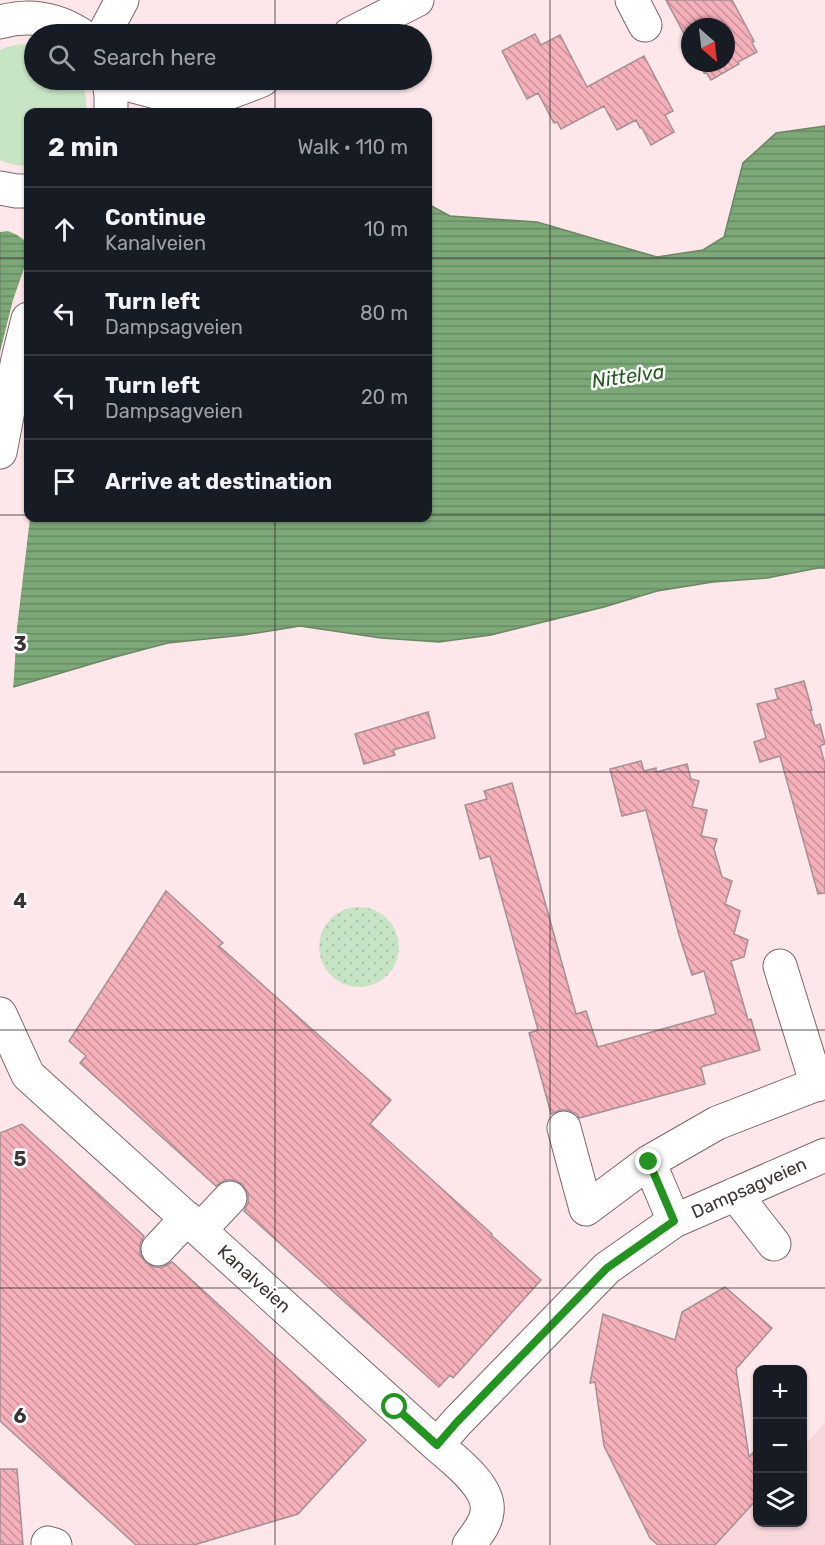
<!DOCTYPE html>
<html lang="en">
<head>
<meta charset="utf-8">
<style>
  body { margin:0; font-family:Rubik,sans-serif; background:#20242c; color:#f1f3f6 }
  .controls { position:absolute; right:18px; bottom:18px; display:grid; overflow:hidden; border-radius:12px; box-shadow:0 2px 4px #0004 }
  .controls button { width:54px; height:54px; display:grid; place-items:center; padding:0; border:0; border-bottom:2px solid #363941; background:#171b24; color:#f1f3f6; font:30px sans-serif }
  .compass { position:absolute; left:681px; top:18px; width:54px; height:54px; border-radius:50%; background:#171b24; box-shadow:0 2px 4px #0004; rotate:152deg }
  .stop { position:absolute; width:18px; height:18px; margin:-14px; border:4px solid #239420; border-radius:50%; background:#fff }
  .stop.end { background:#239420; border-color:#fff; box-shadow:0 2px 6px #0008 }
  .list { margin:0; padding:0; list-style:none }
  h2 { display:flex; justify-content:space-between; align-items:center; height:78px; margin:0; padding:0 24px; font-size:26px }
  h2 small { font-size:20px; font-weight:400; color:#9ea1a6 }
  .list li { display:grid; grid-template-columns:39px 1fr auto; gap:18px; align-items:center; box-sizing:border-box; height:84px; padding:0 24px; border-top:2px solid #363941 }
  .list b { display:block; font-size:22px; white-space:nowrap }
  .list p { margin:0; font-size:20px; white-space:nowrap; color:#9ea1a6 }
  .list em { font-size:20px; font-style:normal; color:#9ea1a6 }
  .icon { flex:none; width:33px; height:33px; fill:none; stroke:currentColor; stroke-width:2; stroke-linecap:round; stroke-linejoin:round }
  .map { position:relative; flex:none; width:825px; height:1545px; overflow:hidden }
  .search { position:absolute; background:#171b24; box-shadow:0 2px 4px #0004; left:24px; top:24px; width:408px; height:66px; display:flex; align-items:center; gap:15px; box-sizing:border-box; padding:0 21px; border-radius:33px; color:#9ea1a6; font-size:22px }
  .panel { position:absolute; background:#171b24; box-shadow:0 2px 4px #0004; left:24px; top:108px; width:408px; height:414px; border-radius:12px }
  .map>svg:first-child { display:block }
  .built { fill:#f7d7db }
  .green { fill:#c7e4c4 }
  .park { fill:url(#park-dots) }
  .water { fill:url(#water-rules); stroke:#6a8664; stroke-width:1.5 }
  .pier { fill:#fee7ea }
  .building { fill:url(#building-back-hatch); stroke:#a59093; stroke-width:1.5 }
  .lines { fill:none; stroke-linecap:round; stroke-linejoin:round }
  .minor-casing { stroke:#7a6769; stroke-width:35 }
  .major-casing { stroke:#7a6769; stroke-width:35 }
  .highway-casing { stroke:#7a6769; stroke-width:35 }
  .minor { stroke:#fff; stroke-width:33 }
  .major { stroke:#fff; stroke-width:33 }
  .highway { stroke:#fff; stroke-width:33 }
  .route { stroke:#239420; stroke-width:8 }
  .grid { fill:none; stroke:#3c3334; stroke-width:1.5; stroke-opacity:0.55 }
  .labels { text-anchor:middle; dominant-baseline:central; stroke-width:5; stroke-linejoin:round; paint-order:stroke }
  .street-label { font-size:18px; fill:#3c3334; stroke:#fff }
  .water-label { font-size:20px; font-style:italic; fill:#225d1f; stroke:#fff }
  .grid-label { font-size:20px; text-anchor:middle; font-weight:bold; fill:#3c3334; stroke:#fff; stroke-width:5; stroke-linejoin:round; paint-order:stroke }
</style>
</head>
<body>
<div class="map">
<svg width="825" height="1545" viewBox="0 0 825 1545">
  <defs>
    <pattern id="park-dots" width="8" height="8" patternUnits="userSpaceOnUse" patternTransform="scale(1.5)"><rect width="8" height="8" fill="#c7e4c4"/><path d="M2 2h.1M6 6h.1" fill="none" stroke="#acc4a9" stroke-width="1.8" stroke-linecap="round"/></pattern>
    <pattern id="water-rules" width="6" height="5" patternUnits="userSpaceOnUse" patternTransform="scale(1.5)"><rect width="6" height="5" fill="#7da979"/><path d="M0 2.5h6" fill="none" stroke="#688a64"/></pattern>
    <pattern id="building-back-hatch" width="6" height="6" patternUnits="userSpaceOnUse" patternTransform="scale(1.5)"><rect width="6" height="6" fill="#f6b0ba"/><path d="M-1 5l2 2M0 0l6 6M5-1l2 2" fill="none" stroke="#c89098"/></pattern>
  </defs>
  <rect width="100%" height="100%" fill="#fee7ea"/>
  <path class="built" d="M825 1422V1545H715L757 1498 758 1522H802L803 1447Z"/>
  <path class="green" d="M20 44 34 45V80H81C85 90 87 101 86 112H28V166C18 166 9 164 0 160V50L7 47Z"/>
  <path class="park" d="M319 947a40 40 0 1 1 80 0a40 40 0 1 1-80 0Z"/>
  <path class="water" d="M825 126V568H818L767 578 713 582 657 591 604 607 491 635 439 642 381 638 300 626 244 635 168 643 115 657 0 691V226L28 231V518H428V204L450 216 537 222 657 257 703 250 724 237 743 163 776 133Z"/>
  <path class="pier" d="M0 223 28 228V518H30L17 628 13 691 0 694V352L13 300 28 257 27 248 24 240 17 235 8 231 0 232Z"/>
  <path class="building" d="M666 0H732L754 41 752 43 757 52 738 62 739 64 711 80 706 72 704 73 699 63H726V27H690V45Z
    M535 34 541 45 560 35 587 87 644 56 673 111 665 115 674 132 651 145 642 128H640L636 120 617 130 604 106 561 129 557 122 554 123 538 93 527 99 502 51Z
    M804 681 812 710H810L815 726 820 724 825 744 820 746 825 764V893L818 894 780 756 760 762 754 742 766 738 757 704 778 699 775 689Z
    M428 712 435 738 393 750 395 755 364 764 355 734Z
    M641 761 644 771 656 768V772L687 764 691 779 699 781 692 807 707 810 701 836 717 839 714 849 722 877 732 881 725 904 740 911 734 934 748 940 744 957 731 961 748 1020 751 1019 760 1050 701 1067 705 1084 579 1118 577 1114 568 1110H560L551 1114 529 1033 538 1030 490 856 480 859 465 805 487 799 484 791 512 783 576 1014 586 1011 598 1047 716 1014 704 971 692 975 679 935 646 810 622 816 610 769Z
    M166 891 223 943 219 946 391 1100 370 1124 492 1234 491 1235 541 1280 453 1378 450 1375 439 1387 244 1211 248 1203V1193L242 1184 235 1180H225L216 1186 80 1063 86 1056 69 1041Z
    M22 1124 144 1236 140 1244V1254L146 1263 154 1267H163L172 1262 366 1440 298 1514 194 1545H136L0 1421V1133Z
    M725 1287 772 1328 736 1369 749 1457 758 1447V1498L715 1545H658L650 1538 604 1446 595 1382 590 1383 603 1314 675 1340 682 1312Z
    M0 1469H17L23 1545H0Z"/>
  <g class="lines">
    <defs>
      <path id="minor" d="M632 0 645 25
        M780 966 817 1085
        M0 1014 28 1075 437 1445C454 1460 491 1487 487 1512 486 1524 476 1535 469 1545
        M564 1128 586 1209 649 1162 717 1123 825 1081
        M649 1162 674 1221
        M735 1194 774 1244
        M200 1230 230 1198
        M158 1249 187 1218
        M437 1445 457 1422 607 1268 674 1221 825 1155
        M48 1543 55 1545"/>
      <path id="major" d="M350 34 417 0
        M111 80 160 93 204 101
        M183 109C209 99 236 91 262 80"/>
      <path id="highway" d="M0 22C28 14 55 18 80 34
        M104 34 122 0
        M109 80 111 96V112
        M0 188 16 191H28
        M0 452 18 359 28 319"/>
    </defs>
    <use href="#minor" class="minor-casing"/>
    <use href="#major" class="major-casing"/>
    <use href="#highway" class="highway-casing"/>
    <use href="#minor" class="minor"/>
    <use href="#major" class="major"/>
    <use href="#highway" class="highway"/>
  </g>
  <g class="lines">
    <path class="route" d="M395 1407 437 1445 457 1422 607 1268 674 1221 649 1162"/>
  </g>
  <path class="grid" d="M275 0V34M550 0V1545M275 80V112M0 258H28M428 258H825M0 515H28M428 515H825M275 518V1545M0 772H825M0 1030H825M0 1288H825"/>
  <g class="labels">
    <g class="street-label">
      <text transform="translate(749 1188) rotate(-24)">Dampsagveien</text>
      <text transform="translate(254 1279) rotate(42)">Kanalveien</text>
    </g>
    <g class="water-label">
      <text transform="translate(628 376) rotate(-8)">Nittelva</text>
    </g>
  </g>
  <g class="grid-label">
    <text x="20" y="651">3</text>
    <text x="20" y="908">4</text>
    <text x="20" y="1166">5</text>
    <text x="20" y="1423">6</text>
  </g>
</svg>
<div class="controls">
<button>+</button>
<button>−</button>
<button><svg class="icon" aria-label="layers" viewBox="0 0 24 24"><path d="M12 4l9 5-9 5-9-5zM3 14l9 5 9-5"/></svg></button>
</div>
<svg class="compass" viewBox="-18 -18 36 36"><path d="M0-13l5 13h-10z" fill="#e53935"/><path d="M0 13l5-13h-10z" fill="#9ea1a6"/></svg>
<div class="stop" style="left:395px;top:1407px"></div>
<div class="stop end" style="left:649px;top:1162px"></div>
<div class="search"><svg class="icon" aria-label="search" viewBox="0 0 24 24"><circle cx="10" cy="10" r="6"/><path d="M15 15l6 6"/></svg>Search here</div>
<section class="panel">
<h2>2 min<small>Walk · 110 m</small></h2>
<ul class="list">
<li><svg class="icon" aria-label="ahead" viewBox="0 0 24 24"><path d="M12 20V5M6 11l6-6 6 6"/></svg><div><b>Continue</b><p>Kanalveien</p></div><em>10 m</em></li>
<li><svg class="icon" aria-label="left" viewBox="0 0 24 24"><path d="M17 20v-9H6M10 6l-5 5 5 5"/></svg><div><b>Turn left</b><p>Dampsagveien</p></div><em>80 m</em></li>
<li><svg class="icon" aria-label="left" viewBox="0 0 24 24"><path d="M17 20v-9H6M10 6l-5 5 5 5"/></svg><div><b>Turn left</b><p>Dampsagveien</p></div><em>20 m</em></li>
<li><svg class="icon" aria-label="arrive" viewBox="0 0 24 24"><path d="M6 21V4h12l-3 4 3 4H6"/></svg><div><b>Arrive at destination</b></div></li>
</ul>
</section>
</div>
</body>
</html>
